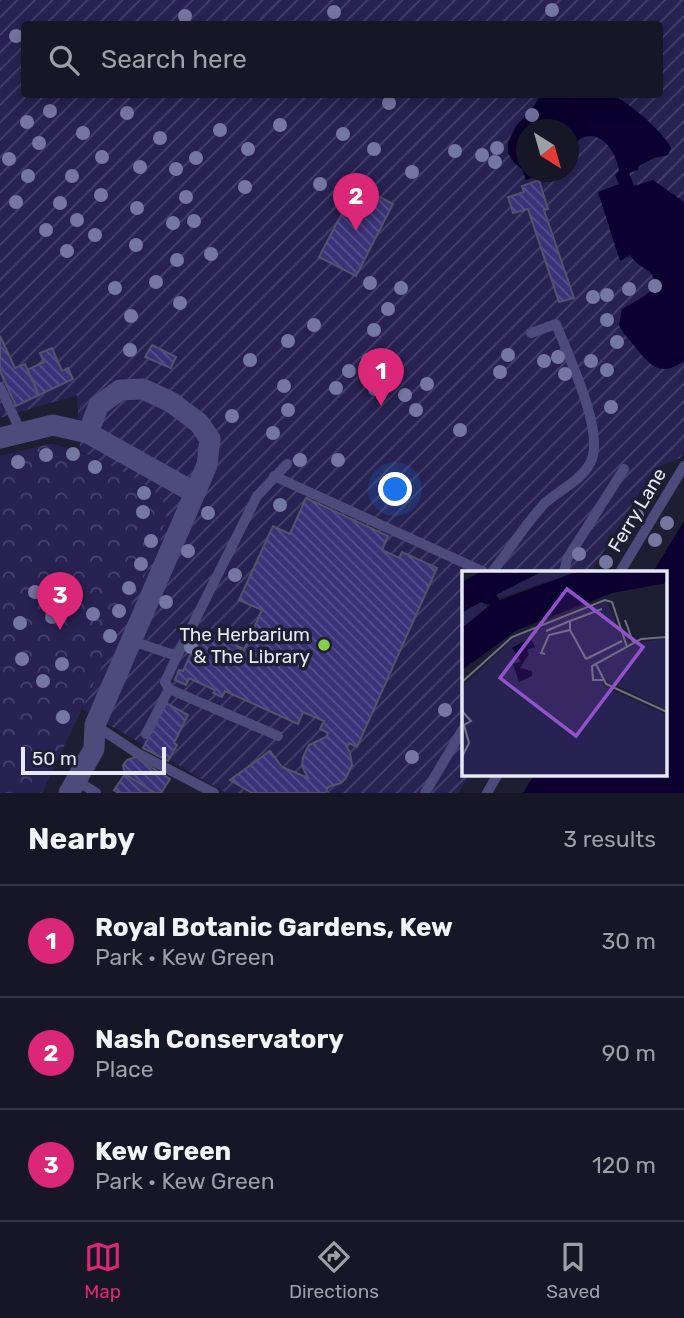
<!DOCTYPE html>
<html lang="en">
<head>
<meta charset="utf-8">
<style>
  body { margin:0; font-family:Rubik,sans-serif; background:#1f1f2e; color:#f1f3f6 }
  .compass { position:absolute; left:516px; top:119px; width:63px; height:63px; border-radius:50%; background:#161626; box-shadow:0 4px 18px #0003; rotate:143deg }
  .scale { position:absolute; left:21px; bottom:18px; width:145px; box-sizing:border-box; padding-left:7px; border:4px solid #e7e8f6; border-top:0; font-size:19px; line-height:24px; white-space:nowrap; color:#e7e8f6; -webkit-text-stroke:5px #1e1e32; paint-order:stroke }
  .you { position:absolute; left:396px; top:490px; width:24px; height:24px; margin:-18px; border:5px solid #fff; border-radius:50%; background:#1a73e8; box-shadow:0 0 0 10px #1a73e833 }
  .badge { display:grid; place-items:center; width:46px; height:46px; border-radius:50%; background:#db2777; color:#fff; font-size:23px; font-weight:700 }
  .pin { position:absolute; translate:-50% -58px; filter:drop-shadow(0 2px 4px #0008) }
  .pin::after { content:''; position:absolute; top:37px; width:24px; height:21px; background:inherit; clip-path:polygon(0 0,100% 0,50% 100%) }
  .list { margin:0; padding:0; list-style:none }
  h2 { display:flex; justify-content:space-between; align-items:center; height:91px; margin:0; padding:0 28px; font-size:30px }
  h2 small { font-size:23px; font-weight:400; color:#9e9fa7 }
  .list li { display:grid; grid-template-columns:46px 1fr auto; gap:21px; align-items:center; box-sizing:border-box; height:112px; padding:0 28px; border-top:2px solid #353543 }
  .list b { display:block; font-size:26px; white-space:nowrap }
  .list p { margin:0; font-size:23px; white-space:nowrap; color:#9e9fa7 }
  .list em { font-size:23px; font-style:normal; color:#9e9fa7 }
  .icon { flex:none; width:38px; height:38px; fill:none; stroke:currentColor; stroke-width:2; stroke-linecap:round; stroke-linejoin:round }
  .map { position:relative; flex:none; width:684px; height:793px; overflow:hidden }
  .search { position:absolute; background:#161626; box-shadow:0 4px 18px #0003; left:21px; right:21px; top:21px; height:77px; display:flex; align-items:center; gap:18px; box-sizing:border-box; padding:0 24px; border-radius:7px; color:#9e9fa7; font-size:26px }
  .sheet { height:427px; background:#161626 }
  nav { display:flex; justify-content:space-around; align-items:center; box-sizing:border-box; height:98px; border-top:2px solid #353543; background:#161626; font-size:19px; color:#9e9fa7 }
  nav a { display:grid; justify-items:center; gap:4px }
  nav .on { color:#db2777 }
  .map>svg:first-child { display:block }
  .park { fill:url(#park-crowns) }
  .garden { fill:url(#garden-furrows); fill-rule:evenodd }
  .water { fill:#0b002f }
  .building { fill:url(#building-back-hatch); stroke:#53536a; stroke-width:2 }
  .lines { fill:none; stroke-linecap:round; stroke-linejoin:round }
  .service { stroke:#4d4b7c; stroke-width:10 }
  .minor { stroke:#4d4b7c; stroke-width:21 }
  .tree { fill:#7676a2 }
  .poi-dot { fill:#85cf4c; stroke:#1e1e32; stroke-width:2.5 }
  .labels { text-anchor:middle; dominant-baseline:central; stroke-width:7; stroke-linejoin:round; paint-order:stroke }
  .street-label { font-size:19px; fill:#e7e8f6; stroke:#1e1e32 }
  .poi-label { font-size:19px; fill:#e7e8f6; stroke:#1e1e32; text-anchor:end }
  .inset-road { fill:none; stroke:#6e6f80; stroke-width:2 }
  .view { fill:#9152ca; fill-opacity:0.15; stroke:#9152ca; stroke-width:3.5 }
  .inset-edge { fill:none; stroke:#e7e8f6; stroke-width:3.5 }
</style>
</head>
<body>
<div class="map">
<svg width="684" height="793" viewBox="0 0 684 793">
  <defs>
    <pattern id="park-crowns" width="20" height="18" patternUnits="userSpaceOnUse" patternTransform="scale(1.75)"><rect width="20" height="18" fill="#272252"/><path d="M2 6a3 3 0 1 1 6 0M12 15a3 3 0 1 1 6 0" fill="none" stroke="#46426c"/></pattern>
    <pattern id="garden-furrows" width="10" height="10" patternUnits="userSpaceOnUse" patternTransform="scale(1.75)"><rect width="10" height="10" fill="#272252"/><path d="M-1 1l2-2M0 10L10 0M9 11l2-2" fill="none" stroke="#46426c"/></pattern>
    <pattern id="building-back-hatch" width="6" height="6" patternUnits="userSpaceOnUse" patternTransform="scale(1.75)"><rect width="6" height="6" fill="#3a337a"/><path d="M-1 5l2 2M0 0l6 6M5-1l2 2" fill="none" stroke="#56518e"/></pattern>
  </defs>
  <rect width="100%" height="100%" fill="#1e1e32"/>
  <path class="park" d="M49 444C72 445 158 483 164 503 169 519 161 538 156 552L42 793H0V456Z"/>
  <path class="garden" d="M0 0H684V451L680 458 654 469 591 572H463V774H470L458 793H226L82 709 156 552C162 537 169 518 164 503 158 485 99 460 80 451L77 395 0 418ZM24 24H660V94H24ZM526 130H568V172H526Z"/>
  <path class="water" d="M541 95C563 94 587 92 609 94 622 96 666 134 671 148L668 155 654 158 639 166 638 170 629 173 634 186 653 180 684 202V361C661 377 651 367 636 348 630 340 623 334 619 325L622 309C633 302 670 288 647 270 640 265 635 263 630 255L620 261 598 192 619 184 615 175 619 171C617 154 602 129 582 138 576 141 574 146 569 149L568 130H526V172H535L532 178 526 180 522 169 514 163 508 153V142L516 126 533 107Z
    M684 521V793H523L535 774H665V572H653Z"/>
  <path class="building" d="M539 180 548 209 544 210 574 298 559 302 528 209 513 213 508 197 524 192 522 186Z
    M357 185 393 204 356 276 319 257Z
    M0 336 15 368 25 364 39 395 16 406 0 371Z
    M152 345 176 357 171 368 145 357Z
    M52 348 62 371 68 368 73 379 39 395 27 370 44 362 40 353Z
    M306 498 388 536 382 550 399 558 402 552 437 568 357 747 349 743 347 747 350 753 352 765 346 778 341 783 328 787 326 793H252L230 780 270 751 282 767 308 778 302 766 303 757 309 745 326 737 328 733 320 729 324 721 303 712 298 724 225 691 222 697 213 693 215 690 189 678 186 685 175 680 179 670 183 671 197 640 195 639 199 629 217 637 230 635 236 640 237 646 242 648 240 653 242 654 262 610 239 600 273 526 290 534Z
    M166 703 188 715 174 743 177 745 168 761 143 748Z
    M135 757 170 779 161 793H155L125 774 123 765 127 760Z
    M125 774 155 793H118L114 790Z"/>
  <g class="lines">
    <path class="service" d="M0 387 21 432
      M274 476 484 572
      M492 572C510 550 525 524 545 503 560 489 584 480 592 459 603 428 568 355 556 324L531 333
      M564 572 567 559 624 469
      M620 572 684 466
      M132 641 177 656
      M169 689 278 736
      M95 725 137 753 214 793
      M146 734 169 689 165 682 177 656 257 496 287 464
      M76 780 96 793
      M425 793 463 729
      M487 793 498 774"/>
    <path class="minor" d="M0 438 53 425 88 433 195 493
      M69 793 94 749 95 725 207 465 210 439 199 423 171 402 143 389 120 390 99 405 88 433"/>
  </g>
  <g class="tree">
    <circle cx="552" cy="10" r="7"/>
    <circle cx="334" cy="12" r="7"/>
    <circle cx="185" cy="16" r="7"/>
    <circle cx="16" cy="36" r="7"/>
    <circle cx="389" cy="103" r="7"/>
    <circle cx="50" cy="111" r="7"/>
    <circle cx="127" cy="113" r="7"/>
    <circle cx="532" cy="115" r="7"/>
    <circle cx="27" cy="122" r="7"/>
    <circle cx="280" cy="125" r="7"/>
    <circle cx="220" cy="130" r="7"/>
    <circle cx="83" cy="133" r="7"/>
    <circle cx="343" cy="134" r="7"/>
    <circle cx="160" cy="138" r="7"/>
    <circle cx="39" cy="143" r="7"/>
    <circle cx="497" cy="148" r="7"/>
    <circle cx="248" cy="149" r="7"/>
    <circle cx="374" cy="149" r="7"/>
    <circle cx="455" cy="151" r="7"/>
    <circle cx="482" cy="155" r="7"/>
    <circle cx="102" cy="157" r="7"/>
    <circle cx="196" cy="158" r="7"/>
    <circle cx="9" cy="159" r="7"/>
    <circle cx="495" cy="162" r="7"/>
    <circle cx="140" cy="167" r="7"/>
    <circle cx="176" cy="169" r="7"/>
    <circle cx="412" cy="172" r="7"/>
    <circle cx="28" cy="176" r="7"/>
    <circle cx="72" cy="176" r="7"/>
    <circle cx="320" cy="184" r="7"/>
    <circle cx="245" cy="187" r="7"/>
    <circle cx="101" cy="195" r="7"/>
    <circle cx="186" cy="197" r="7"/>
    <circle cx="16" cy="202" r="7"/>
    <circle cx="60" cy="203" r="7"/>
    <circle cx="137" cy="208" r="7"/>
    <circle cx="77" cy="220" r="7"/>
    <circle cx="194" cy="221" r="7"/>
    <circle cx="173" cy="223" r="7"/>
    <circle cx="46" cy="230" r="7"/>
    <circle cx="95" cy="235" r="7"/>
    <circle cx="136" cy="245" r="7"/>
    <circle cx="67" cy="251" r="7"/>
    <circle cx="211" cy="254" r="7"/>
    <circle cx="177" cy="260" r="7"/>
    <circle cx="156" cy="282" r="7"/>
    <circle cx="370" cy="283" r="7"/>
    <circle cx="655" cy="286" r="7"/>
    <circle cx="115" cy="288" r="7"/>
    <circle cx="401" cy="288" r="7"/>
    <circle cx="629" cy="289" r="7"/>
    <circle cx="607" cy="295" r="7"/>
    <circle cx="593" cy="297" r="7"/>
    <circle cx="180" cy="303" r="7"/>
    <circle cx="388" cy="309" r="7"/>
    <circle cx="131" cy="316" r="7"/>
    <circle cx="607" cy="320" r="7"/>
    <circle cx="314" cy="325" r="7"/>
    <circle cx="374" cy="330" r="7"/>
    <circle cx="288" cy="341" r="7"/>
    <circle cx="617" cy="342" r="7"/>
    <circle cx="130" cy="350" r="7"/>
    <circle cx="508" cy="355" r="7"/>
    <circle cx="558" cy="357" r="7"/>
    <circle cx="250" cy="360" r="7"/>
    <circle cx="368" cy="360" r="7"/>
    <circle cx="544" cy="361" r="7"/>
    <circle cx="591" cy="361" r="7"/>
    <circle cx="386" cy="369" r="7"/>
    <circle cx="607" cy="370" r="7"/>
    <circle cx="349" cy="371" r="7"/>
    <circle cx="500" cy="372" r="7"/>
    <circle cx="565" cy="374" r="7"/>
    <circle cx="427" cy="384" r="7"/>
    <circle cx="284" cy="386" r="7"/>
    <circle cx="336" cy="388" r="7"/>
    <circle cx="375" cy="389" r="7"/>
    <circle cx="405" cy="395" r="7"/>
    <circle cx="611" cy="407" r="7"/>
    <circle cx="288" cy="410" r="7"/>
    <circle cx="416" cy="410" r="7"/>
    <circle cx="232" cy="416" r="7"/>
    <circle cx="460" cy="430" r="7"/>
    <circle cx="273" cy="433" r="7"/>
    <circle cx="73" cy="454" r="7"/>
    <circle cx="46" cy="455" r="7"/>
    <circle cx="300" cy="460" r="7"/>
    <circle cx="338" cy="460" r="7"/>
    <circle cx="18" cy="462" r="7"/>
    <circle cx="95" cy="467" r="7"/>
    <circle cx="144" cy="493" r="7"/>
    <circle cx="280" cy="505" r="7"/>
    <circle cx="143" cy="512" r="7"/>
    <circle cx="208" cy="513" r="7"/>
    <circle cx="637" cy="515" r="7"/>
    <circle cx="667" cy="523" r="7"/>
    <circle cx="655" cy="540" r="7"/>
    <circle cx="151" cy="541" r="7"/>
    <circle cx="188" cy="551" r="7"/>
    <circle cx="579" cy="554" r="7"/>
    <circle cx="606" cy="562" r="7"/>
    <circle cx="141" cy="564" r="7"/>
    <circle cx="235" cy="575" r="7"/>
    <circle cx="129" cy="588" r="7"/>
    <circle cx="35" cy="592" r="7"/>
    <circle cx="166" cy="602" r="7"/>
    <circle cx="119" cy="611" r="7"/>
    <circle cx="93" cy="614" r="7"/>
    <circle cx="52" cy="617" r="7"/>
    <circle cx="20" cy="623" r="7"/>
    <circle cx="110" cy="636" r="7"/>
    <circle cx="191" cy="647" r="7"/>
    <circle cx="22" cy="659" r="7"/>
    <circle cx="62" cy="664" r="7"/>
    <circle cx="43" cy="681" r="7"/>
    <circle cx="445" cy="710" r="7"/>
    <circle cx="63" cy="717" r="7"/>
    <circle cx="412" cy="757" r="7"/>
  </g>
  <circle class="poi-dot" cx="324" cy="645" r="7"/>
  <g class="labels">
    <g class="street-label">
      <text transform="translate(637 510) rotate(-59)">Ferry Lane</text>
    </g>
    <g class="poi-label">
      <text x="310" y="634">The Herbarium<tspan x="310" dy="22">&amp; The Library</tspan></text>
    </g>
  </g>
  <g transform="translate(462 571)">
    <rect width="205" height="205" fill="#1e1e32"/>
    <path d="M81 0H117L34 28V24ZM19 31 27 37 0 57V40Z" fill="#272252"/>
    <path d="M205 68V139L143 108 138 97 143 90 179 71Z" fill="#272252"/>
    <path d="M145 30 165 79 139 94 143 108 139 114 205 144V205H0V116L53 66Z" fill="#272252"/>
    <path d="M20 0H81L34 24 38 29 117 0H205V12L150 22 55 59 0 99V57L28 34 19 31 1 41 0 11ZM68 67 73 76 65 79 67 83 58 97 70 100V105L57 111 51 93 59 91 50 77Z" fill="#0b002f"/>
    <path class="inset-road" d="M163 49 171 71M108 59V50L140 38M84 60 108 50M83 83 79 82 87 64 108 59 124 88M124 88 160 70M134 93 144 113 205 141M141 109H131L130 95 179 68 205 66M0 111 50 66 143 29 150 31 165 76M0 140 9 150 2 154M0 186 7 172 2 154"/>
    <path class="view" d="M105 18 181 76 114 165 38 107Z"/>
    <rect width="205" height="205" class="inset-edge"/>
  </g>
</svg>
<svg class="compass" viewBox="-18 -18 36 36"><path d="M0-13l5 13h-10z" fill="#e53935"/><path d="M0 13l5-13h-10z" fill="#9e9fa7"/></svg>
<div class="scale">50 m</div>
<div class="you"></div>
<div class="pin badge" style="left:381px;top:406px">1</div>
<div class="pin badge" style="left:356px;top:231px">2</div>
<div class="pin badge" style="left:60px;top:630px">3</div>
<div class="search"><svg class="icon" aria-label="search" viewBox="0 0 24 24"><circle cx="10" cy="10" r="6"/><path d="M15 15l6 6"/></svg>Search here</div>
</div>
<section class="sheet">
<h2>Nearby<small>3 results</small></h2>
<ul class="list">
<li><span class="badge">1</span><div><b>Royal Botanic Gardens, Kew</b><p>Park · Kew Green</p></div><em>30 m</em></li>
<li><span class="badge">2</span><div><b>Nash Conservatory</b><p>Place</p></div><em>90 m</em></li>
<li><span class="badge">3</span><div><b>Kew Green</b><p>Park · Kew Green</p></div><em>120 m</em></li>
</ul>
</section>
<nav>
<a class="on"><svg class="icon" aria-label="map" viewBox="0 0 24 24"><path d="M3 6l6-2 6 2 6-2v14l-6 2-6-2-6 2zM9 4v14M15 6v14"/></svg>Map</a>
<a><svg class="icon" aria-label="directions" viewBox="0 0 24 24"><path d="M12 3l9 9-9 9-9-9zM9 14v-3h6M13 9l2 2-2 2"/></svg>Directions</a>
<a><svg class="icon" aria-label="saved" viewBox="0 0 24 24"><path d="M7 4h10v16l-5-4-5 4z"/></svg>Saved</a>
</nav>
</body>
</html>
